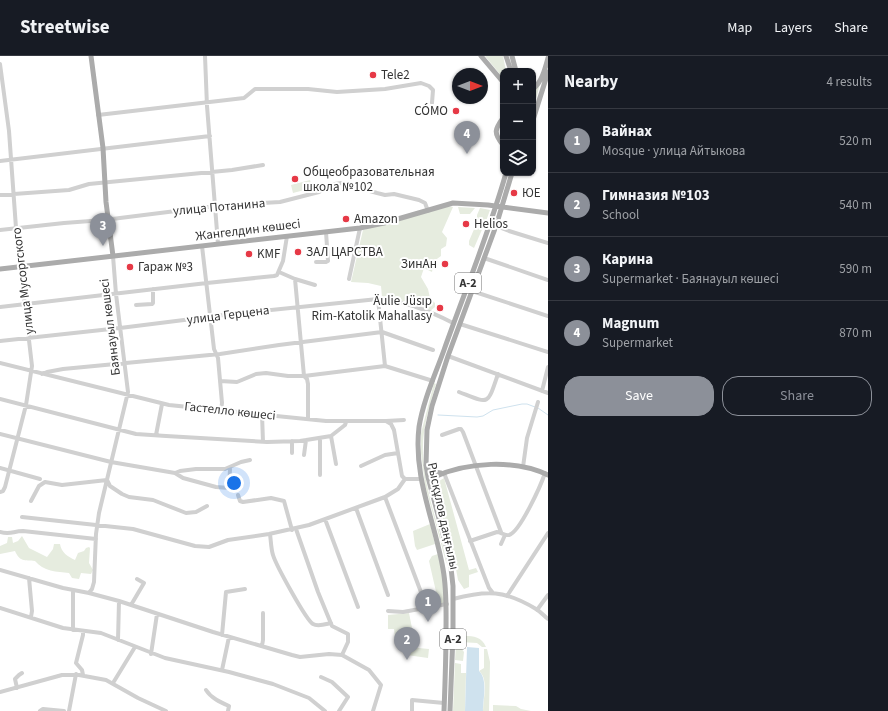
<!DOCTYPE html>
<html lang="en">
<head>
<meta charset="utf-8">
<style>
  body { margin:0; font-family:"Source Sans 3",sans-serif; background:#242831; color:#f1f3f6 }
  .controls { position:absolute; right:12px; top:12px; display:grid; overflow:hidden; border-radius:8px; box-shadow:0 1px 3px #0004 }
  .controls button { width:36px; height:36px; display:grid; place-items:center; padding:0; border:0; border-bottom:1px solid #363941; background:#171b24; color:#f1f3f6; font:20px sans-serif }
  .compass { position:absolute; left:452px; top:12px; width:36px; height:36px; border-radius:50%; background:#171b24; box-shadow:0 1px 3px #0004; rotate:90deg }
  .you { position:absolute; left:234px; top:427px; width:14px; height:14px; margin:-10px; border:3px solid #fff; border-radius:50%; background:#1a73e8; box-shadow:0 0 0 6px #1a73e833 }
  .badge { display:grid; place-items:center; width:26px; height:26px; border-radius:50%; background:#8c9099; color:#fff; font-size:13px; font-weight:700 }
  .pin { position:absolute; translate:-50% -33px; filter:drop-shadow(0 1px 2px #0008) }
  .pin::after { content:''; position:absolute; top:21px; width:14px; height:12px; background:inherit; clip-path:polygon(0 0,100% 0,50% 100%) }
  .list { margin:0; padding:0; list-style:none }
  h2 { display:flex; justify-content:space-between; align-items:center; height:52px; margin:0; padding:0 16px; font-size:17px }
  h2 small { font-size:13px; font-weight:400; color:#9ea1a6 }
  .list li { display:grid; grid-template-columns:26px 1fr auto; gap:12px; align-items:center; box-sizing:border-box; height:64px; padding:0 16px; border-top:1px solid #363941 }
  .list b { display:block; font-size:15px; white-space:nowrap }
  .list p { margin:0; font-size:13px; white-space:nowrap; color:#9ea1a6 }
  .list em { font-size:13px; font-style:normal; color:#9ea1a6 }
  .actions { display:flex; gap:8px; padding:12px 16px }
  .actions a { flex:1; padding:9px 0; border:1px solid #8c9099; border-radius:16px; text-align:center; font-size:14px; color:#8c9099 }
  .actions .main { background:#8c9099; color:#fff }
  .icon { flex:none; width:22px; height:22px; fill:none; stroke:currentColor; stroke-width:2; stroke-linecap:round; stroke-linejoin:round }
  .map { position:relative; flex:none; width:548px; height:655px; overflow:hidden }
  header { display:flex; align-items:center; gap:24px; box-sizing:border-box; height:56px; padding:0 20px; background:#171b24; border-bottom:1px solid #363941 }
  header strong { font-size:19px }
  nav { display:flex; gap:22px; margin-inline-start:auto; font-size:14px }
  main { display:flex }
  aside { flex:1; background:#171b24 }
  .map>svg:first-child { display:block }
  .green { fill:#e6ecdf }
  .water { fill:#cfe2ee }
  .lines { fill:none; stroke-linecap:round; stroke-linejoin:round }
  .stream { stroke:#cfe2ee; stroke-width:1 }
  .minor { stroke:#d0d0d0; stroke-width:4 }
  .major { stroke:#ababab; stroke-width:5 }
  .poi-dot { fill:#e63946; stroke:#fff; stroke-width:1.5 }
  .labels { text-anchor:middle; dominant-baseline:central; stroke-width:4; stroke-linejoin:round; paint-order:stroke }
  .shield { fill:#fff; stroke:#707070; stroke-width:1 }
  .shield-label { font-size:12px; font-weight:bold; fill:#333 }
  .poi-label { font-size:13px; fill:#333; stroke:#fff; text-anchor:start }
  .street-label { font-size:13px; fill:#333; stroke:#fff }
</style>
</head>
<body>
<header>
<strong>Streetwise</strong>
<nav><a>Map</a><a>Layers</a><a>Share</a></nav>
</header>
<main>
<div class="map">
<svg width="548" height="655" viewBox="0 0 548 655">
  <rect width="100%" height="100%" fill="#fff"/>
  <path class="green" d="M485 0H503L506 15H503V22Z
    M540 28 533 54V36Z
    M310 124 312 132 293 137 291 129Z
    M446 150 453 151 442 176 447 182 446 190 441 193V200L434 205 432 216 424 212 421 221 428 233 430 242 435 247V251L430 255 417 249 405 247 382 241 381 230 368 227 351 226 363 174Z
    M458 151 475 152 470 158H460Z
    M480 152 490 154 486 165H479L477 163V159Z
    M484 169 474 192 469 189V185L475 171Z
    M434 327 436 328C429 351 422 374 423 397 424 435 440 471 447 508L446 506 425 429 421 397V377Z
    M444 422 469 514 476 512 478 516 469 519V531L464 533 458 524 453 497 436 440C434 428 434 428 444 422Z
    M430 468 435 488 417 494 415 490 413 475Z
    M22 480 29 492 47 501 53 493 54 488H60C61 496 68 501 75 504L78 497 84 495 86 492 89 491 90 492 89 507 93 514 91 518 81 517 79 523 72 522 69 517C57 516 43 515 35 505 24 504 20 506 15 495L0 498V490L7 487 8 481H12L13 487 18 485Z
    M438 498 443 521 444 547 434 550 437 540 429 505 432 500Z
    M409 557 412 572 418 584 395 582 394 573H388V559Z
    M460 580C471 580 481 579 486 591H482L477 587 460 586Z
    M456 588H458L464 596 463 605 455 604Z
    M408 591 429 593 428 602 407 599Z
    M484 593H487L490 606 489 655H483C483 643 489 623 479 615L484 612Z
    M455 607 461 608V617H466L465 655H453Z
    M493 649 516 650 521 653 531 655H493Z"/>
  <path class="water" d="M467 591 479 592V615C488 623 483 644 483 655H465Z"/>
  <g class="lines">
    <path class="stream" d="M538 352 548 359
      M438 359 477 361 483 360 493 354 522 348H527L535 351"/>
    <path class="minor" d="M205 0 207 50 218 188
      M0 8 9 75 16 172 32 310 26 349 5 431 3 435 0 436
      M98 59 244 42 255 33H308L337 36 385 33 421 27 429 30 433 34 432 47
      M0 105 210 80
      M0 139 69 134 89 128 232 114 263 109
      M496 170 509 175 548 187
      M0 174 64 167 104 164 224 149 280 146 319 136 335 128 341 127 377 137 385 139 394 138 419 144 425 147 428 155
      M202 190 214 293 218 302 222 347 221 354
      M484 202 548 224
      M316 206H326L328 205 326 176
      M279 216 295 223 304 320 307 323 308 328V363
      M295 223 315 229
      M349 223 360 172
      M472 235 548 260
      M378 243 385 310
      M136 249 152 248 153 247V233
      M0 251 207 227 274 220 277 219 283 205 287 180
      M460 268 548 296
      M0 285 120 272 232 258 378 243C404 245 430 255 453 267
      M448 300 548 337
      M0 307 169 349 326 365H386L391 368 394 374 402 420 405 423H421
      M42 318 47 316 63 313 220 298 279 289 382 276 433 294
      M220 325 237 326 256 318 266 317 288 320H304L385 310 433 325
      M542 335 548 311
      M459 336C490 348 487 350 498 318
      M0 343 136 378 166 380 267 386 300 385 331 380 345 369 346 366
      M262 358 263 386
      M386 365 404 364
      M0 378 111 406 175 417 183 422 216 431 229 432 230 413 229 412
      M156 379 162 348
      M442 379 459 373H461L463 376 501 476
      M331 380 336 408
      M292 385V397
      M304 399 306 384
      M361 410 385 399 398 397
      M523 411 527 382 538 346
      M0 412 40 423
      M175 417 180 415 196 413H225L241 406 250 404
      M444 417 489 532 493 537
      M320 419V382
      M238 439 240 445 243 446 271 442 284 445 292 474
      M385 441 427 552
      M31 445 39 430 45 426 62 429 107 424 110 430 122 438 129 441 153 444 186 457 196 456 207 450
      M356 452 388 539
      M22 461 133 473 195 490 209 491 228 484 269 478 309 469 385 441 398 433 405 423
      M325 463 358 551
      M296 473 318 536 332 570 348 578V586L342 599
      M0 476C11 479 13 475 23 475L96 483
      M270 478C271 485 271 493 273 499 276 509 306 564 313 568 318 571 326 568 331 567
      M470 485 497 476C501 476 504 480 509 479 520 476 541 429 545 417
      M501 488 505 479
      M0 514 63 532 89 537 119 545 213 576 292 599 300 601 329 598 342 599 369 614 381 629 373 655
      M29 522 32 555 31 561
      M73 534V574
      M89 537 92 533 94 526 96 478 99 457 128 336 116 238 113 200
      M507 540 548 477
      M453 543C487 534 505 534 536 553 541 556 544 560 548 563
      M131 549 144 527 137 523
      M0 552 63 572 101 577 165 602 229 616 273 628 309 642 325 655
      M537 554 548 539
      M388 555 403 556 447 548
      M83 575V579L76 607 82 614 83 619
      M222 579 226 536 245 533
      M118 584 119 545
      M262 590 263 584V557
      M151 598 157 558
      M222 614 229 581
      M321 621 332 626 348 641 339 655
      M113 627 135 591
      M17 632 15 623 19 619 22 617
      M206 634C211 642 220 646 229 650L228 655
      M0 636 62 619H79L106 624 138 642 166 655
      M40 655 43 653 64 655
      M69 655 76 618
      M412 655V644L444 647"/>
    <path class="major" d="M91 0 103 92 106 146 113 200
      M481 0 503 26
      M506 0 511 15
      M512 0 516 15
      M533 33C542 26 545 13 548 2
      M503 62C495 73 493 77 503 89
      M533 64 548 16
      M0 213 360 172 384 167 453 147 488 149 548 157
      M426 409 433 416 441 417
      M431 430 434 421C467 406 515 403 548 419
      M444 655C445 629 446 603 446 577 446 555 447 534 443 513 435 466 413 421 419 371 423 345 435 319 444 294 465 235 489 177 506 117
      M450 655 453 578V530L451 512 447 493 428 421 426 409 427 374 432 350 448 300 496 170 512 117"/>
  </g>
  <g class="poi-dot">
    <circle cx="373" cy="19" r="4"/>
    <circle cx="456" cy="55" r="4"/>
    <circle cx="295" cy="123" r="4"/>
    <circle cx="514" cy="137" r="4"/>
    <circle cx="346" cy="163" r="4"/>
    <circle cx="466" cy="168" r="4"/>
    <circle cx="298" cy="196" r="4"/>
    <circle cx="249" cy="198" r="4"/>
    <circle cx="445" cy="208" r="4"/>
    <circle cx="130" cy="211" r="4"/>
    <circle cx="440" cy="252" r="4"/>
  </g>
  <g class="labels">
    <g class="shield">
      <rect x="455" y="217" width="26" height="20" rx="3"/>
      <rect x="440" y="573" width="26" height="20" rx="3"/>
    </g>
    <g class="shield-label">
      <text x="468" y="227">A-2</text>
      <text x="453" y="583">A-2</text>
    </g>
    <g class="poi-label">
      <text x="381" y="19">Tele2</text>
      <text x="448" y="55" text-anchor="end">CÓMO</text>
      <text x="303" y="116">Общеобразовательная<tspan x="303" dy="15">школа №102</tspan></text>
      <text x="522" y="137">ЮЕ</text>
      <text x="354" y="163">Amazon</text>
      <text x="474" y="168">Helios</text>
      <text x="306" y="196">ЗАЛ ЦАРСТВА</text>
      <text x="257" y="198">KMF</text>
      <text x="437" y="208" text-anchor="end">ЗинАн</text>
      <text x="138" y="211">Гараж №3</text>
      <text x="432" y="245" text-anchor="end">Äulie Jüsıp<tspan x="432" dy="15">Rim-Katolik Mahallasy</tspan></text>
    </g>
    <g class="street-label">
      <text transform="translate(219 151) rotate(-5)">улица Потанина</text>
      <text transform="translate(248 174) rotate(-7)">Жангелдин көшесі</text>
      <text transform="translate(23 225) rotate(-97)">улица Мусоргского</text>
      <text transform="translate(228 259) rotate(-7)">улица Герцена</text>
      <text transform="translate(110 271) rotate(-97)">Баянауыл көшесі</text>
      <text transform="translate(230 355) rotate(6)">Гастелло көшесі</text>
      <text transform="translate(443 460) rotate(78)">Рысқұлов даңғылы</text>
    </g>
  </g>
</svg>
<div class="controls">
<button>+</button>
<button>−</button>
<button><svg class="icon" aria-label="layers" viewBox="0 0 24 24"><path d="M12 4l9 5-9 5-9-5zM3 14l9 5 9-5"/></svg></button>
</div>
<svg class="compass" viewBox="-18 -18 36 36"><path d="M0-13l5 13h-10z" fill="#e53935"/><path d="M0 13l5-13h-10z" fill="#9ea1a6"/></svg>
<div class="you"></div>
<div class="pin badge" style="left:428px;top:566px">1</div>
<div class="pin badge" style="left:407px;top:604px">2</div>
<div class="pin badge" style="left:103px;top:190px">3</div>
<div class="pin badge" style="left:467px;top:98px">4</div>
</div>
<aside>
<h2>Nearby<small>4 results</small></h2>
<ul class="list">
<li><span class="badge">1</span><div><b>Вайнах</b><p>Mosque · улица Айтыкова</p></div><em>520 m</em></li>
<li><span class="badge">2</span><div><b>Гимназия №103</b><p>School</p></div><em>540 m</em></li>
<li><span class="badge">3</span><div><b>Карина</b><p>Supermarket · Баянауыл көшесі</p></div><em>590 m</em></li>
<li><span class="badge">4</span><div><b>Magnum</b><p>Supermarket</p></div><em>870 m</em></li>
</ul>
<div class="actions"><a class="main">Save</a><a>Share</a></div>
</aside>
</main>
</body>
</html>
